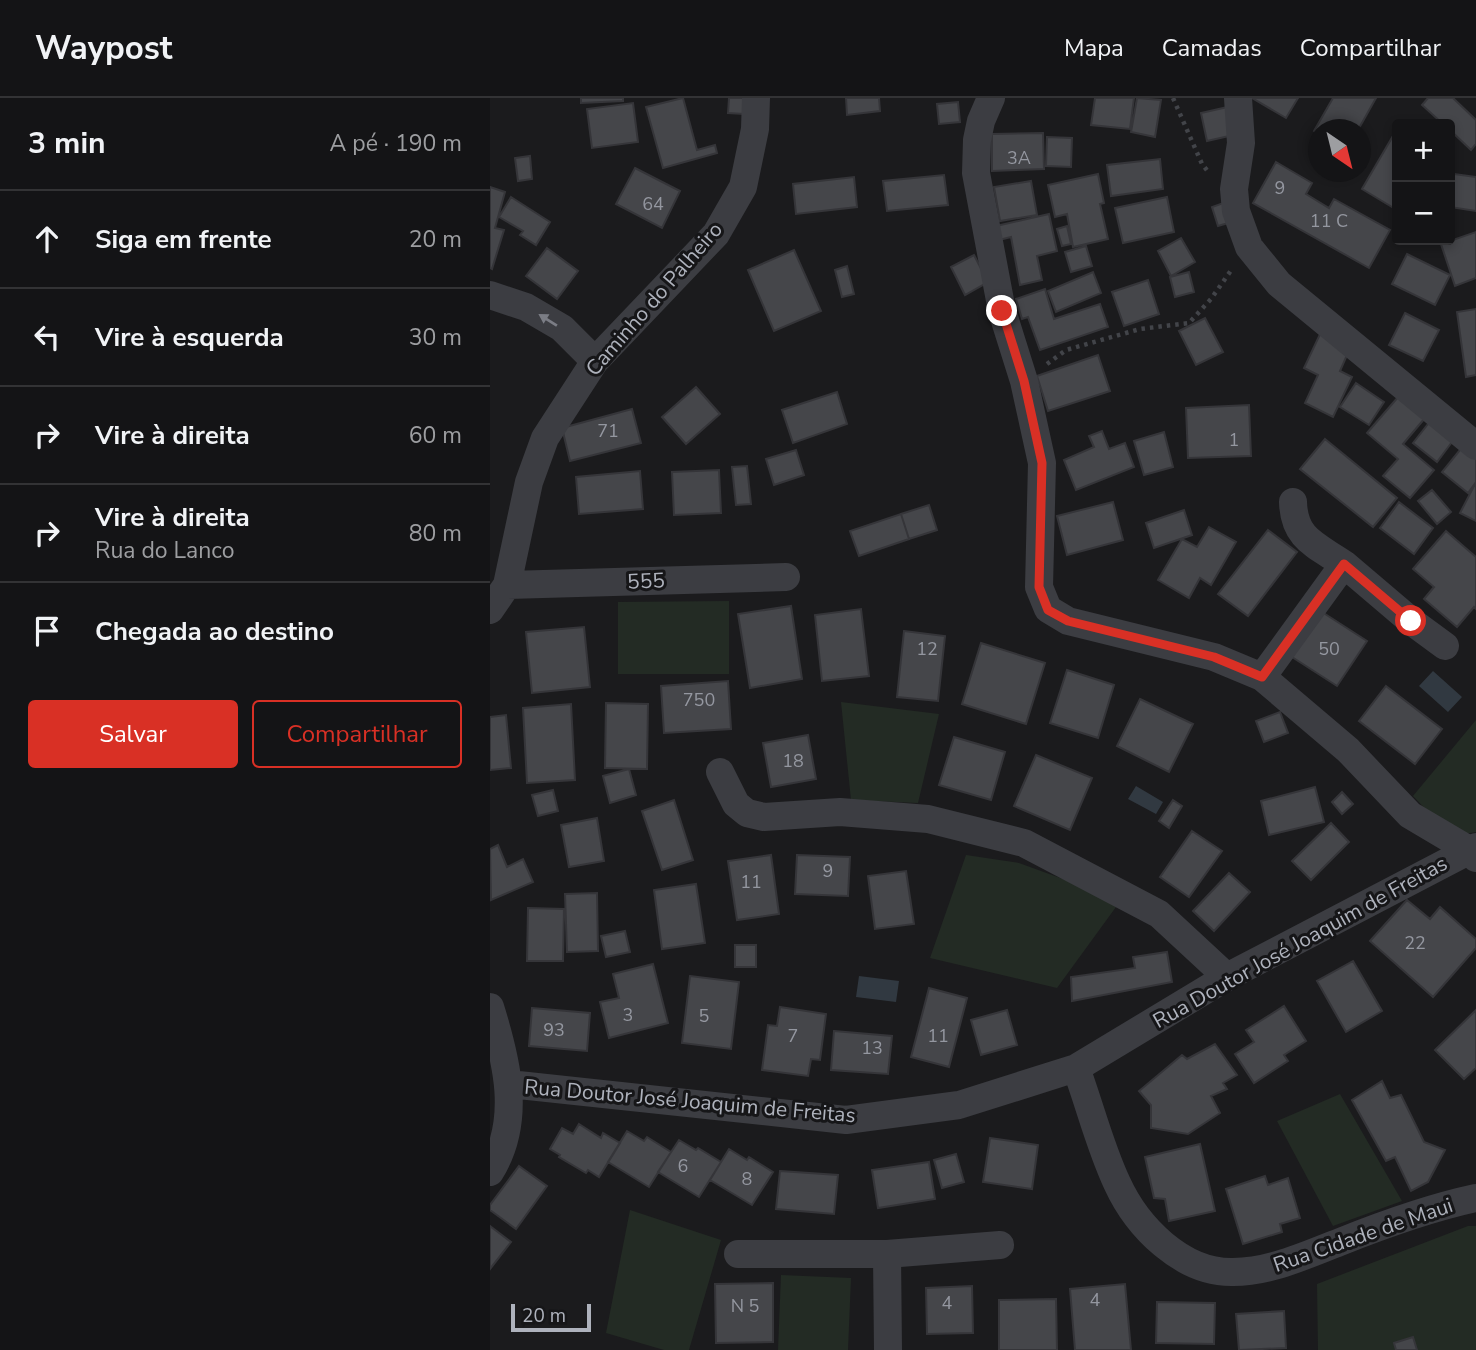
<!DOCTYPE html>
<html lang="pt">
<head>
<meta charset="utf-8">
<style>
  body { margin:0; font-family:"Nunito Sans",sans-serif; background:#1d1d1f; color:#f1f3f6 }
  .controls { position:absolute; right:21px; top:21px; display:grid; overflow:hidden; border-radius:7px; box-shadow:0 4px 10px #0003 }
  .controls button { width:63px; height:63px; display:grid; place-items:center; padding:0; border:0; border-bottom:2px solid #333335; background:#141416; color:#f1f3f6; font:35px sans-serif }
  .compass { position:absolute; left:818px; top:21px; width:63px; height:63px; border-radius:50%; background:#141416; box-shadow:0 4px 10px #0003; rotate:145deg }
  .scale { position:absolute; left:21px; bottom:18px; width:80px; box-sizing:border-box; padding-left:7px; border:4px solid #aeb2bc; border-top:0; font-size:19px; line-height:24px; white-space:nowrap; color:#aeb2bc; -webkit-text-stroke:5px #161618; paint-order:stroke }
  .stop { position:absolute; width:21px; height:21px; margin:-16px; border:5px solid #d93025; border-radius:50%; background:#fff }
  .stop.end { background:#d93025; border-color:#fff; box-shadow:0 2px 7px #0008 }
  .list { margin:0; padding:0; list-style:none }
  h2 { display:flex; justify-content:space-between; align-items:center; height:91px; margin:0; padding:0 28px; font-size:30px }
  h2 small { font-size:23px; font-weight:400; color:#9d9ea1 }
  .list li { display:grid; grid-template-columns:46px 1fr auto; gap:21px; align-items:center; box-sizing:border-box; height:98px; padding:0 28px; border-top:2px solid #333335 }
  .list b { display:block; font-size:26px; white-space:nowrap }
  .list p { margin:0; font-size:23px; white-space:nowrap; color:#9d9ea1 }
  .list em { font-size:23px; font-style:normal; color:#9d9ea1 }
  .actions { display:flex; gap:14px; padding:21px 28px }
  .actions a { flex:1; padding:16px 0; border:2px solid #d93025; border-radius:7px; text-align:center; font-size:24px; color:#d93025 }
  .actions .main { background:#d93025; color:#fff }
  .icon { flex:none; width:38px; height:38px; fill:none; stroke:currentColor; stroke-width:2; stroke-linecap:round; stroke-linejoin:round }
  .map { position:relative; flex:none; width:986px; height:1252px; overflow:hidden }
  header { display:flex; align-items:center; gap:42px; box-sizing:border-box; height:98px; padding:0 35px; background:#141416; border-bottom:2px solid #333335 }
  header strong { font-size:33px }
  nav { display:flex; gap:38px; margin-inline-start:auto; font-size:24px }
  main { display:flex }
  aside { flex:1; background:#141416 }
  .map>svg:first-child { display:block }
  .green { fill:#232b24 }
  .water { fill:#313941 }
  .building { fill:#45464a; stroke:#353539; stroke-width:2 }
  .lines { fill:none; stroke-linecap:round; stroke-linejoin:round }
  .path { stroke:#424449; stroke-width:4.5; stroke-dasharray:3.5 5; stroke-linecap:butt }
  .minor { stroke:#3c3d42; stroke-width:28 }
  .oneway { fill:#7b7d85 }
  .route { stroke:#d93025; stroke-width:9 }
  .labels { text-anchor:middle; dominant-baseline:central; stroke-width:6; stroke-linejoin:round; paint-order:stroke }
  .number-label { font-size:18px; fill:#9497a0 }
  .street-label { font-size:21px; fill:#aeb2bc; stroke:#161618 }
</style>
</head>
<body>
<header>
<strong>Waypost</strong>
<nav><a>Mapa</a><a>Camadas</a><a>Compartilhar</a></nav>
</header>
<main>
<aside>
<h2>3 min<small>A pé · 190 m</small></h2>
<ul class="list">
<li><svg class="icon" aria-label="ahead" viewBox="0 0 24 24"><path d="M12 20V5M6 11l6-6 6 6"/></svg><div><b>Siga em frente</b></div><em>20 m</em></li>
<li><svg class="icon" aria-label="left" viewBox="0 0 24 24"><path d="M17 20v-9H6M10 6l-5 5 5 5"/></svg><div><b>Vire à esquerda</b></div><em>30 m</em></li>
<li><svg class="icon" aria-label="right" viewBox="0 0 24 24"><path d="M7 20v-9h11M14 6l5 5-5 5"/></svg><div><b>Vire à direita</b></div><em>60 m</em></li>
<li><svg class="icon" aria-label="right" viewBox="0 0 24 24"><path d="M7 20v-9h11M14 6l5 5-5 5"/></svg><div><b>Vire à direita</b><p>Rua do Lanco</p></div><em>80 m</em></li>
<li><svg class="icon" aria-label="arrive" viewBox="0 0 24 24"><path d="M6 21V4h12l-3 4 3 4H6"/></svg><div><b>Chegada ao destino</b></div></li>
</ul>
<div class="actions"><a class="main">Salvar</a><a>Compartilhar</a></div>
</aside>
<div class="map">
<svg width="986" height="1252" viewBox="0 0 986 1252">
  <rect width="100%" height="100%" fill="#1b1b1d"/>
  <path class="green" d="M239 503V576H128V504Z
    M351 604 449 616 428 705 361 702Z
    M986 622V734C960 741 939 714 923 698Z
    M476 757 529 765 595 789 626 809 567 890 440 860Z
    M850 996 912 1103 843 1128 787 1023Z
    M140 1112 231 1142 199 1252H174L116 1235Z
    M978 1128H986V1252H828L827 1186Z
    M291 1177 361 1180 358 1252H288Z"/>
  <path class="water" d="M943 573 972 599 958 614 929 588Z
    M646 688 673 704 666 716 638 701Z
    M369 878 409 883 406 904 366 899Z"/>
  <path class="building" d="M91 0H133V3L91 5Z
    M193 0 207 52 225 47 227 55 173 70 156 9Z
    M239 0H255L254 16 238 15Z
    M356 0H389L390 13 357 17Z
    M605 0H644L640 31 601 27Z
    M647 0 671 2 665 39 641 34Z
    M762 0H808L796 20Z
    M843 0H886L868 32H828V36L824 33Z
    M938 0H963L986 22V46L981 52 960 32V26H953L932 7Z
    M468 4 470 24 449 26 447 6Z
    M143 5 148 44 102 50 97 11Z
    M742 8 748 36 717 43 711 15Z
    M907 31V112L872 91Z
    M553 35 554 71 502 73V36Z
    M557 39 582 40 581 69 556 68Z
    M40 58 42 81 28 83 25 60Z
    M670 61 673 91 621 98 617 67Z
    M786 64 822 85 816 96 839 110 844 101 900 132 879 170 763 105Z
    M145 70 190 93 172 130 126 106Z
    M608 76 614 105 610 106 618 141 583 149 577 116 565 119 558 87Z
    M964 76 986 79V113L960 109Z
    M454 77 458 107 397 113 393 83Z
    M364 79 367 109 306 116 303 86Z
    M541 83 547 117 510 123 504 89Z
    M0 89 15 94 5 130 14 132 2 171 0 170Z
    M21 99 60 124 46 147 30 137 33 133 9 119Z
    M677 99 684 134 633 145 625 110Z
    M739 103 745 123 728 128 722 109Z
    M559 116 567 153 547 158 552 182 530 187 521 139 509 142 506 128Z
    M577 128 581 146 572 148 567 131Z
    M986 134V180L965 188 951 146Z
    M691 140 705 164 681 178 668 153Z
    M596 148 602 168 581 174 575 154Z
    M57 150 88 173 67 201 36 178Z
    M304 152 331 213 284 233 258 172Z
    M917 156 960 177 945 207 902 186Z
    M484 157 498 184 475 197 461 169Z
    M357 168 364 196 352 199 345 172Z
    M603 174 611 195 566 214 558 193Z
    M699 174 704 194 685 199 680 179Z
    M658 182 669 216 634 228 622 194Z
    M555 191 564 221 610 206 618 229 550 252 538 219 532 221 526 201Z
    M986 211V277L976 279 967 214Z
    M915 215 949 232 933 263 899 247Z
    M715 220 733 254 706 267 689 233Z
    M831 234 861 248 850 273 862 279 843 319 815 305 828 277 814 270Z
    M608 257 620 293 558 313 547 278Z
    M866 285 894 304 879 327 850 309Z
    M206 289 230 316 196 346 172 319Z
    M347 294 357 326 303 345 292 312Z
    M909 298 935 320 913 346 944 372 920 400 893 378 908 361 877 335Z
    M759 307 761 358 698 360 696 310Z
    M142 311 151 345 80 363 72 330Z
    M942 321 965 340 947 364 923 345Z
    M612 333 619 351 635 345 644 369 586 392 574 362 604 349 599 338Z
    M674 334 683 369 654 377 644 343Z
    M835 341 907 400 883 429 810 371Z
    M974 347 986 357V384L978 395 952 374Z
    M306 352 314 377 284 387 276 361Z
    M257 368 261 406 246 407 242 369Z
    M229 372 231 415 184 417 182 374Z
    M150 373 153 411 89 416 86 379Z
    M985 386H986V423L970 415Z
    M942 392 961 414 947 426 928 403Z
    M623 404 633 442 577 457 567 418Z
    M909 404 943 430 924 456 890 430Z
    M439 407 447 432 419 441 411 416Z
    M694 412 702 437 664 450 656 425Z
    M411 416 419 441 369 458 360 433Z
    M719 429 746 444 721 487 710 480 699 500 668 482 692 441 707 449Z
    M778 432 807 454 758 518 728 496Z
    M956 433 986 459V511L984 509 967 529 934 501 944 489 923 471Z
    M301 508 312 581 260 590 248 516Z
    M371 511 379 578 332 583 325 517Z
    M832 514 877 543 847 588 802 559Z
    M94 529 100 589 42 595 36 534Z
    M414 533 455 538 448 603 407 599Z
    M491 545 555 565 536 626 472 606Z
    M577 572 624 587 608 640 560 625Z
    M238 583 241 631 174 635 171 588Z
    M896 588 952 631 925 666 869 623Z
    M650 601 703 626 679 674 627 648Z
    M116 605 158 606 157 671 115 670Z
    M81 606 85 682 37 685 33 610Z
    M790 614 798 635 774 644 766 623Z
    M16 617 21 670 0 672V619Z
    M318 637 326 681 281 689 273 645Z
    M464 639 515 654 501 702 449 687Z
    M546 657 602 680 580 732 524 708Z
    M139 671 146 697 120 705 113 678Z
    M825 689 834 724 779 737 771 703Z
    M63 692 68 713 48 718 42 697Z
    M852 694 863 706 852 716 842 704Z
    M184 702 203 762 172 772 152 713Z
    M683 702 692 708 679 730 669 723Z
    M107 720 114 763 79 769 71 727Z
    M841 725 859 744 821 782 802 763Z
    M702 733 732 753 699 799 670 779Z
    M8 747 17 769 33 761 43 784 1 802 0 751Z
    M281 757 289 816 247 822 238 763Z
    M307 757 360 759 358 798 305 796Z
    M416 773 424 826 385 831 378 778Z
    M739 775 760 794 724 833 703 813Z
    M206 786 215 845 172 851 164 792Z
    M107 795 108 853 77 854 75 796Z
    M917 802 940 821 950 809 986 841V850L943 899 880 843Z
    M38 810 74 811 73 863H37Z
    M135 833 140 854 116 859 111 838Z
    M245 847H266V869H245Z
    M677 854 682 884 582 903 581 879 645 870 643 859Z
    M863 863 892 913 856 934 827 883Z
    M163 866 178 925 119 940 110 904 129 900 123 876Z
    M200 878 249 884 241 951 192 945Z
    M439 890 477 900 459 969 421 959Z
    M794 908 816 943 794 957 798 963 764 985 745 956 764 944 756 932Z
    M290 909 336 916 330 962 321 961 318 978 272 972 278 927 287 928Z
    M42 910 100 915 97 953 39 948Z
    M517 912 527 947 491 957 481 922Z
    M986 912V970L974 981 945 952Z
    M344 933 402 938 398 976 341 972Z
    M725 946 747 977 733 985 737 991 721 998 730 1015 698 1036 661 1030V1007L649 993 692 957 697 961Z
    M892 983 900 1000 911 997 934 1044 955 1052 938 1084 921 1093 905 1059 896 1063 862 1002Z
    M89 1026 111 1040 113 1035 130 1045 109 1079 98 1072 96 1075 69 1059 70 1057 60 1051 72 1030 83 1036Z
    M137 1033 154 1043 157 1039 181 1054 159 1089 118 1064Z
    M500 1040 548 1047 542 1091 493 1084Z
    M189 1042 206 1052 208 1050 231 1064 209 1099 168 1074Z
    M710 1046 725 1113 679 1123 675 1101 664 1100 655 1059Z
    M239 1051 257 1062 259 1059 283 1074 262 1107 220 1082Z
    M466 1056 474 1084 452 1090 444 1062Z
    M439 1064 445 1101 388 1110 382 1072Z
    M29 1068 57 1088 26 1131 0 1112V1107Z
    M290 1073 348 1077 344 1116 286 1111Z
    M775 1078 778 1087 798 1080 810 1120 790 1126 792 1134 753 1146 736 1091Z
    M0 1128 21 1144 0 1171Z
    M283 1185V1244L226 1245 225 1186Z
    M635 1186 641 1252H585L580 1191Z
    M482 1188 483 1235 437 1236 436 1190Z
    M566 1201 567 1252H509V1202Z
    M667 1204 725 1205 724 1246 666 1245Z
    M794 1213 796 1250 749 1252 746 1216Z
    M923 1239 927 1252H906L904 1245Z"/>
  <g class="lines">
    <path class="path" d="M683 0 712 66 719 75
      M557 266 576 252 650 231 699 225 721 201 742 171"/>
    <path class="minor" d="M501 0 491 23 487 42 486 75 512 213 534 283 552 365 549 489 558 511 578 523 724 559 772 579 858 652 920 717 979 752 986 760
      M748 0 751 45 744 91 746 113 759 149 789 186 986 348
      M0 197 36 209 72 230 105 263
      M803 404C804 441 826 447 854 466
      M17 487 296 479
      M0 512 17 487 39 384 55 340 105 263 226 136 253 89 265 31 266 0
      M772 579 854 466 921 523 955 548
      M230 674 246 706 257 715 274 719 350 714 438 721 534 745 669 816 737 879
      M0 909C17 963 32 1023 0 1074
      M586 970C600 1008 610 1049 627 1085 647 1129 692 1175 743 1174 780 1174 816 1157 850 1144 895 1126 939 1110 986 1100
      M19 986 356 1022 469 1007 586 970 737 879 986 749
      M248 1156H397L398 1252
      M397 1156 510 1147"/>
  </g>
  <defs><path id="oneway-solid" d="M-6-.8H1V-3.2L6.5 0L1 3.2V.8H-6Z" transform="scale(1.75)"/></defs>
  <use class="oneway" href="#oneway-solid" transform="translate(58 222) rotate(-148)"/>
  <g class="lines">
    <path class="route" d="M512 213 534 283 552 365 549 489 558 512 578 523 724 559 772 579 854 466 921 523"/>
  </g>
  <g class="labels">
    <g class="number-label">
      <text x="529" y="60">3A</text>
      <text x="790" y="90">9</text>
      <text x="163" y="106">64</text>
      <text x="839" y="123">11 C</text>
      <text x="118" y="333">71</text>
      <text x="744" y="342">1</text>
      <text x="437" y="551">12</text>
      <text x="839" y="551">50</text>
      <text x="209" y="602">750</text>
      <text x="303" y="663">18</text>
      <text x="338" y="773">9</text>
      <text x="261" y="784">11</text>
      <text x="925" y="845">22</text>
      <text x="138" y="917">3</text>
      <text x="214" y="918">5</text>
      <text x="64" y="932">93</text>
      <text x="303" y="938">7</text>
      <text x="448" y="938">11</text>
      <text x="382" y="950">13</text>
      <text x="193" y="1068">6</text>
      <text x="257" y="1081">8</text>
      <text x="605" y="1202">4</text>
      <text x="457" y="1205">4</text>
      <text x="255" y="1208">N 5</text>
    </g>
    <g class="street-label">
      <text transform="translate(164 201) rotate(-49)">Caminho do Palheiro</text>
      <text transform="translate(156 483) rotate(-2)">555</text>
      <text transform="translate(810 844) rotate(-29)">Rua Doutor José Joaquim de Freitas</text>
      <text transform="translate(200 1003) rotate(5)">Rua Doutor José Joaquim de Freitas</text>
      <text transform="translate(873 1137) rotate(-19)">Rua Cidade de Maui</text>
    </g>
  </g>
</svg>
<div class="controls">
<button>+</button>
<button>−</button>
</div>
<svg class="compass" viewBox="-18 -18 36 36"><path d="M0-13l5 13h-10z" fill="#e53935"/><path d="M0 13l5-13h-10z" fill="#9d9ea1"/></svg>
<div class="scale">20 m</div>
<div class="stop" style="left:921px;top:523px"></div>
<div class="stop end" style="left:512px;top:213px"></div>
</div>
</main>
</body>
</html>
